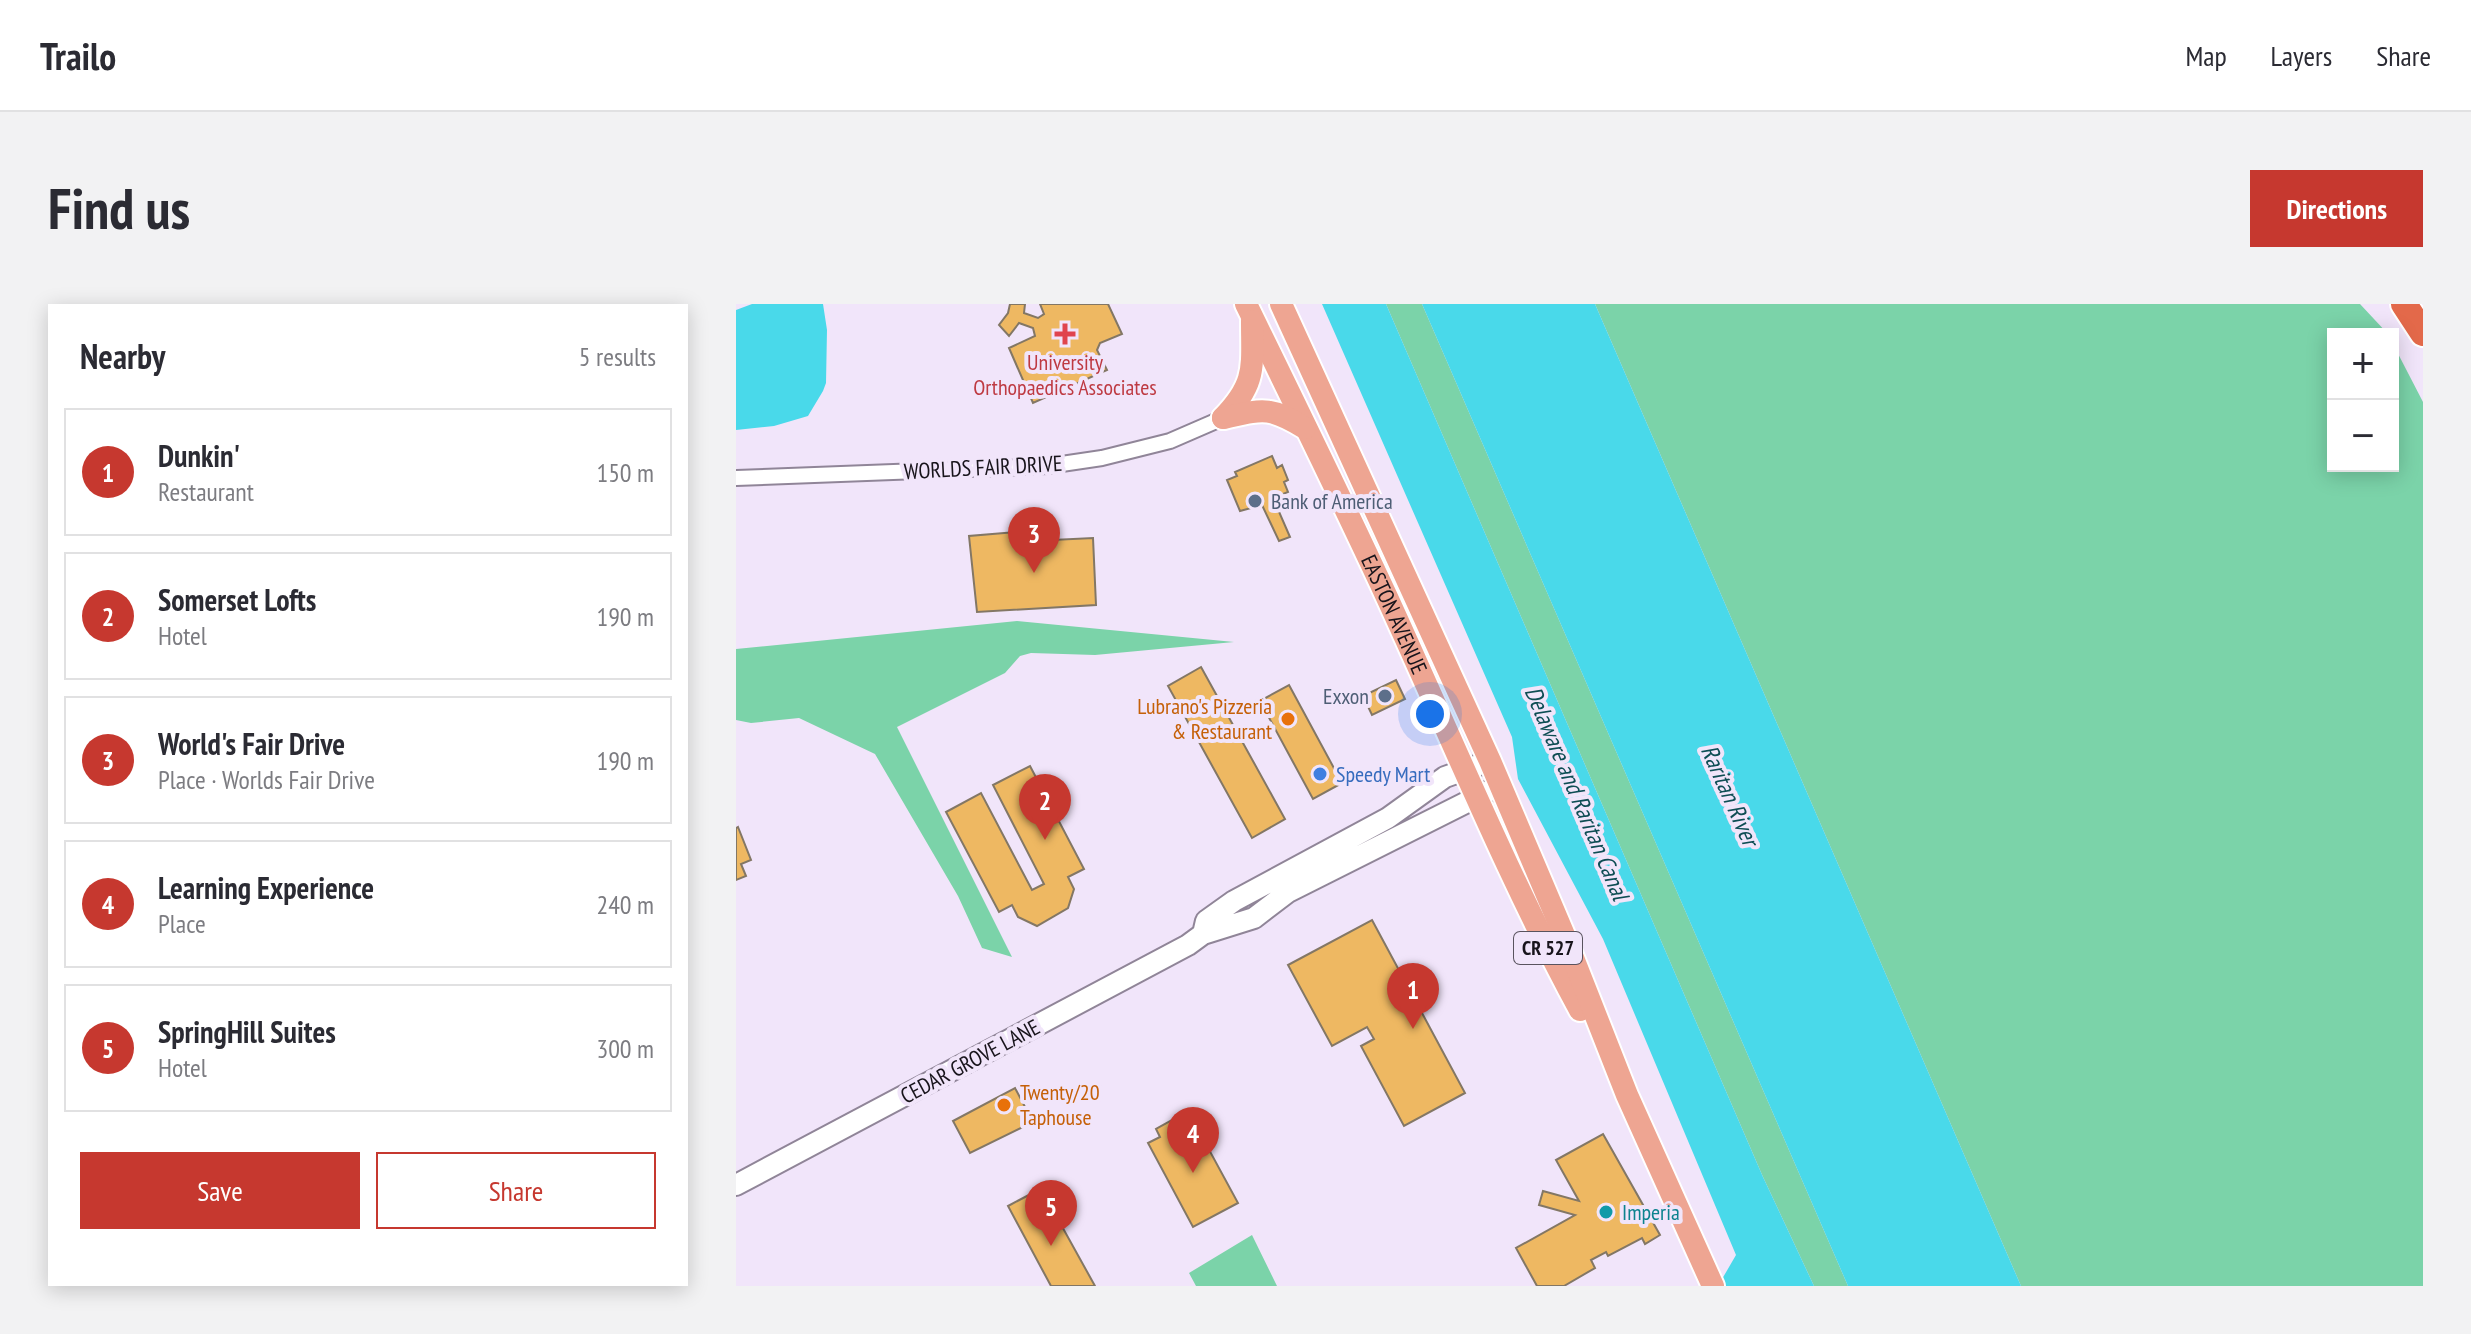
<!DOCTYPE html>
<html lang="en">
<head>
<meta charset="utf-8">
<style>
  body { margin:0; font-family:"PT Sans Narrow",sans-serif; background:#f2f2f3; color:#2b2b33 }
  .controls { position:absolute; right:24px; top:24px; display:grid; overflow:hidden; border-radius:0px; box-shadow:0 4px 20px #0003 }
  .controls button { width:72px; height:72px; display:grid; place-items:center; padding:0; border:0; border-bottom:2px solid #e1e1e2; background:#fff; color:#2b2b33; font:40px sans-serif }
  .you { position:absolute; left:694px; top:410px; width:28px; height:28px; margin:-20px; border:6px solid #fff; border-radius:50%; background:#1a73e8; box-shadow:0 0 0 12px #1a73e833 }
  .badge { display:grid; place-items:center; width:52px; height:52px; border-radius:50%; background:#c6382f; color:#fff; font-size:26px; font-weight:700 }
  .pin { position:absolute; translate:-50% -66px; filter:drop-shadow(0 2px 4px #0008) }
  .pin::after { content:''; position:absolute; top:42px; width:28px; height:24px; background:inherit; clip-path:polygon(0 0,100% 0,50% 100%) }
  .list { margin:0; padding:0; list-style:none }
  h2 { display:flex; justify-content:space-between; align-items:center; height:104px; margin:0; padding:0 32px; font-size:34px }
  h2 small { font-size:26px; font-weight:400; color:#7c7c81 }
  .list li { display:grid; grid-template-columns:52px 1fr auto; gap:24px; align-items:center; box-sizing:border-box; height:128px; margin:0 16px 16px; padding:0 16px; border:2px solid #e1e1e2; border-radius:0px }
  .list b { display:block; font-size:30px; white-space:nowrap }
  .list p { margin:0; font-size:26px; white-space:nowrap; color:#7c7c81 }
  .list em { font-size:26px; font-style:normal; color:#7c7c81 }
  .actions { display:flex; gap:16px; padding:24px 32px }
  .actions a { flex:1; padding:18px 0; border:2px solid #c6382f; border-radius:0px; text-align:center; font-size:28px; color:#c6382f }
  .actions .main { background:#c6382f; color:#fff }
  .map { position:relative; flex:none; width:1687px; height:982px; overflow:hidden; border-radius:0px }
  header { display:flex; align-items:center; gap:48px; box-sizing:border-box; height:112px; padding:0 40px; background:#fff; border-bottom:2px solid #e1e1e2 }
  header strong { font-size:38px }
  nav { display:flex; gap:44px; margin-inline-start:auto; font-size:28px }
  .intro { display:flex; align-items:center; justify-content:space-between; box-sizing:border-box; height:192px; padding:0 48px }
  h1 { margin:0; font-size:56px }
  .button { padding:20px 36px; border-radius:0px; background:#c6382f; color:#fff; font-size:28px; font-weight:700 }
  main { display:flex; gap:48px; padding:0 48px }
  aside { flex:1; background:#fff; border-radius:0px; box-shadow:0 4px 20px #0003 }
  .map>svg:first-child { display:block }
  .green { fill:#7bd3a9 }
  .water { fill:#49d9ea }
  .building { fill:#eeb862; stroke:#837765; stroke-width:2 }
  .lines { fill:none; stroke-linecap:round; stroke-linejoin:round }
  .minor-casing { stroke:#908598; stroke-width:18 }
  .secondary-casing { stroke:#908598; stroke-width:24 }
  .primary-casing { stroke:#fff; stroke-width:26 }
  .motorway-casing { stroke:#fff; stroke-width:30 }
  .minor { stroke:#fff; stroke-width:14 }
  .secondary { stroke:#fff; stroke-width:20 }
  .primary { stroke:#eea592; stroke-width:22 }
  .motorway { stroke:#e3694a; stroke-width:26 }
  .health-dot { fill:#e0444e; stroke:#f1e5fa; stroke-width:3 }
  .service-dot { fill:#5c6f8a; stroke:#f1e5fa; stroke-width:3 }
  .food-dot { fill:#e8710a; stroke:#f1e5fa; stroke-width:3 }
  .shop-dot { fill:#3f7fe0; stroke:#f1e5fa; stroke-width:3 }
  .culture-dot { fill:#0f9aa8; stroke:#f1e5fa; stroke-width:3 }
  .labels { text-anchor:middle; dominant-baseline:central; stroke-width:8; stroke-linejoin:round; paint-order:stroke }
  .shield { fill:#f1e5fa; stroke:#59535e; stroke-width:2 }
  .shield-label { font-size:20px; font-weight:bold; fill:#18141b }
  .health-label { font-size:22px; fill:#be3a42; stroke:#f1e5fa }
  .street-label { font-size:22px; fill:#18141b; stroke:#f1e5fa }
  .service-label { font-size:22px; fill:#4e5e75; stroke:#f1e5fa; text-anchor:start }
  .food-label { font-size:22px; fill:#c56008; stroke:#f1e5fa; text-anchor:end }
  .shop-label { font-size:22px; fill:#366cbe; stroke:#f1e5fa; text-anchor:start }
  .culture-label { font-size:22px; fill:#0d838f; stroke:#f1e5fa; text-anchor:start }
  .water-label { font-size:24px; font-style:italic; fill:#0e4d54; stroke:#f1e5fa }
</style>
</head>
<body>
<header>
<strong>Trailo</strong>
<nav><a>Map</a><a>Layers</a><a>Share</a></nav>
</header>
<div class="intro"><h1>Find us</h1><a class="button">Directions</a></div>
<main>
<aside>
<h2>Nearby<small>5 results</small></h2>
<ul class="list">
<li><span class="badge">1</span><div><b>Dunkin'</b><p>Restaurant</p></div><em>150 m</em></li>
<li><span class="badge">2</span><div><b>Somerset Lofts</b><p>Hotel</p></div><em>190 m</em></li>
<li><span class="badge">3</span><div><b>World's Fair Drive</b><p>Place · Worlds Fair Drive</p></div><em>190 m</em></li>
<li><span class="badge">4</span><div><b>Learning Experience</b><p>Place</p></div><em>240 m</em></li>
<li><span class="badge">5</span><div><b>SpringHill Suites</b><p>Hotel</p></div><em>300 m</em></li>
</ul>
<div class="actions"><a class="main">Save</a><a>Share</a></div>
</aside>
<div class="map">
<svg width="1687" height="982" viewBox="0 0 1687 982">
  <rect width="100%" height="100%" fill="#f1e5fa"/>
  <path class="green" d="M650 0H686L1112 982H1078L1027 873Z
    M859 0H1624L1652 30H1597V162H1657V40L1687 98V982H1285Z
    M281 317 498 338 359 351 295 349 284 352 269 369 161 423 276 653 246 644 222 592 139 450 63 414 15 419 0 416V345Z
    M516 931 541 982H460L453 969Z"/>
  <path class="water" d="M16 0H87L91 26 90 79 87 87 72 112 38 122 0 126V6Z
    M586 0H650L1027 873 1078 982H982L1000 951 867 635 782 475 776 433Z
    M686 0H859L1285 982H1112Z"/>
  <path class="building" d="M274 0H289L288 9 302 14 308 10 304 0H372L386 30 364 39 361 46 371 66 297 99 273 44 299 32 297 24 283 19 273 32 263 21 272 9Z
    M536 152 541 164 546 161 552 176 548 178 552 188 537 194 554 233 543 237 526 201 504 207 491 176 501 172 499 168Z
    M280 228 284 232 283 236 274 238 357 234 360 301 241 308 233 232Z
    M465 363 549 515 516 534 432 382Z
    M660 376 669 395 636 411 627 392Z
    M553 381 606 479 577 495 524 397Z
    M294 462 348 565 332 573 338 585 332 604 301 622 282 613 276 601 263 608 210 508 245 489 296 586 308 580 257 481Z
    M2 523 15 556 5 560 10 572 0 576V524Z
    M636 616 729 789 668 822 625 742 638 735 631 723 596 742 552 661Z
    M279 784 297 818 234 849 217 817Z
    M438 815 443 826 458 818 502 899 457 923 412 839 424 833 420 825Z
    M867 830 924 931 909 940 906 934 872 952 870 948 855 956 859 964 828 982H801L780 944 839 911 803 901 807 887 843 897 820 856Z
    M304 885 313 899 359 982H315L272 902Z"/>
  <g class="lines">
    <defs>
      <path id="minor" d="M0 174 312 162 366 154 434 137 487 114"/>
      <path id="secondary" d="M467 630 470 617 498 597 652 514 709 473 754 457
        M0 881 452 641 467 630 518 614 552 588 763 482"/>
      <g id="primary">
        <path id="s1" d="M510 0C557 96 604 192 649 289 713 428 771 571 844 706"/>
        <path d="M545 0 754 457 828 631 891 791 977 982"/>
        <path d="M487 114C521 79 516 63 516 17"/>
        <path d="M487 114C528 105 533 102 569 124"/>
      </g>
      <path id="motorway" d="M1668 0 1687 29"/>
    </defs>
    <use href="#minor" class="minor-casing"/>
    <use href="#secondary" class="secondary-casing"/>
    <use href="#primary" class="primary-casing"/>
    <use href="#motorway" class="motorway-casing"/>
    <use href="#minor" class="minor"/>
    <use href="#secondary" class="secondary"/>
    <use href="#primary" class="primary"/>
    <use href="#motorway" class="motorway"/>
  </g>
  <path class="health-dot" d="M325 18h8v8h8v8h-8v8h-8v-8h-8v-8h8z"/>
  <g class="service-dot">
    <circle cx="519" cy="197" r="8"/>
    <circle cx="649" cy="392" r="8"/>
  </g>
  <g class="food-dot">
    <circle cx="552" cy="415" r="8"/>
    <circle cx="268" cy="801" r="8"/>
  </g>
  <circle class="shop-dot" cx="584" cy="470" r="8"/>
  <circle class="culture-dot" cx="870" cy="908" r="8"/>
  <g class="labels">
    <rect class="shield" x="778" y="628" width="68" height="32" rx="6"/>
    <g class="shield-label">
      <text x="812" y="644">CR 527</text>
    </g>
    <g class="health-label">
      <text x="329" y="58">University<tspan x="329" dy="25">Orthopaedics Associates</tspan></text>
    </g>
    <g class="street-label">
      <text transform="translate(247 163) rotate(-3)">WORLDS FAIR DRIVE</text>
      <text stroke="none"><textPath href="#s1" startOffset="344">EASTON AVENUE</textPath></text>
      <text transform="translate(234 757) rotate(-28)">CEDAR GROVE LANE</text>
    </g>
    <g class="service-label">
      <text x="535" y="197">Bank of America</text>
      <text x="633" y="392" text-anchor="end">Exxon</text>
    </g>
    <g class="food-label">
      <text x="536" y="402">Lubrano's Pizzeria<tspan x="536" dy="25">&amp; Restaurant</tspan></text>
      <text x="284" y="788" text-anchor="start">Twenty/20<tspan x="284" dy="25">Taphouse</tspan></text>
    </g>
    <g class="shop-label">
      <text x="600" y="470">Speedy Mart</text>
    </g>
    <g class="culture-label">
      <text x="886" y="908">Imperia</text>
    </g>
    <g class="water-label">
      <text transform="translate(841 489) rotate(67)">Delaware and Raritan Canal</text>
      <text transform="translate(994 491) rotate(66)">Raritan River</text>
    </g>
  </g>
</svg>
<div class="controls">
<button>+</button>
<button>−</button>
</div>
<div class="you"></div>
<div class="pin badge" style="left:677px;top:725px">1</div>
<div class="pin badge" style="left:309px;top:536px">2</div>
<div class="pin badge" style="left:298px;top:269px">3</div>
<div class="pin badge" style="left:457px;top:869px">4</div>
<div class="pin badge" style="left:315px;top:942px">5</div>
</div>
</main>
</body>
</html>
